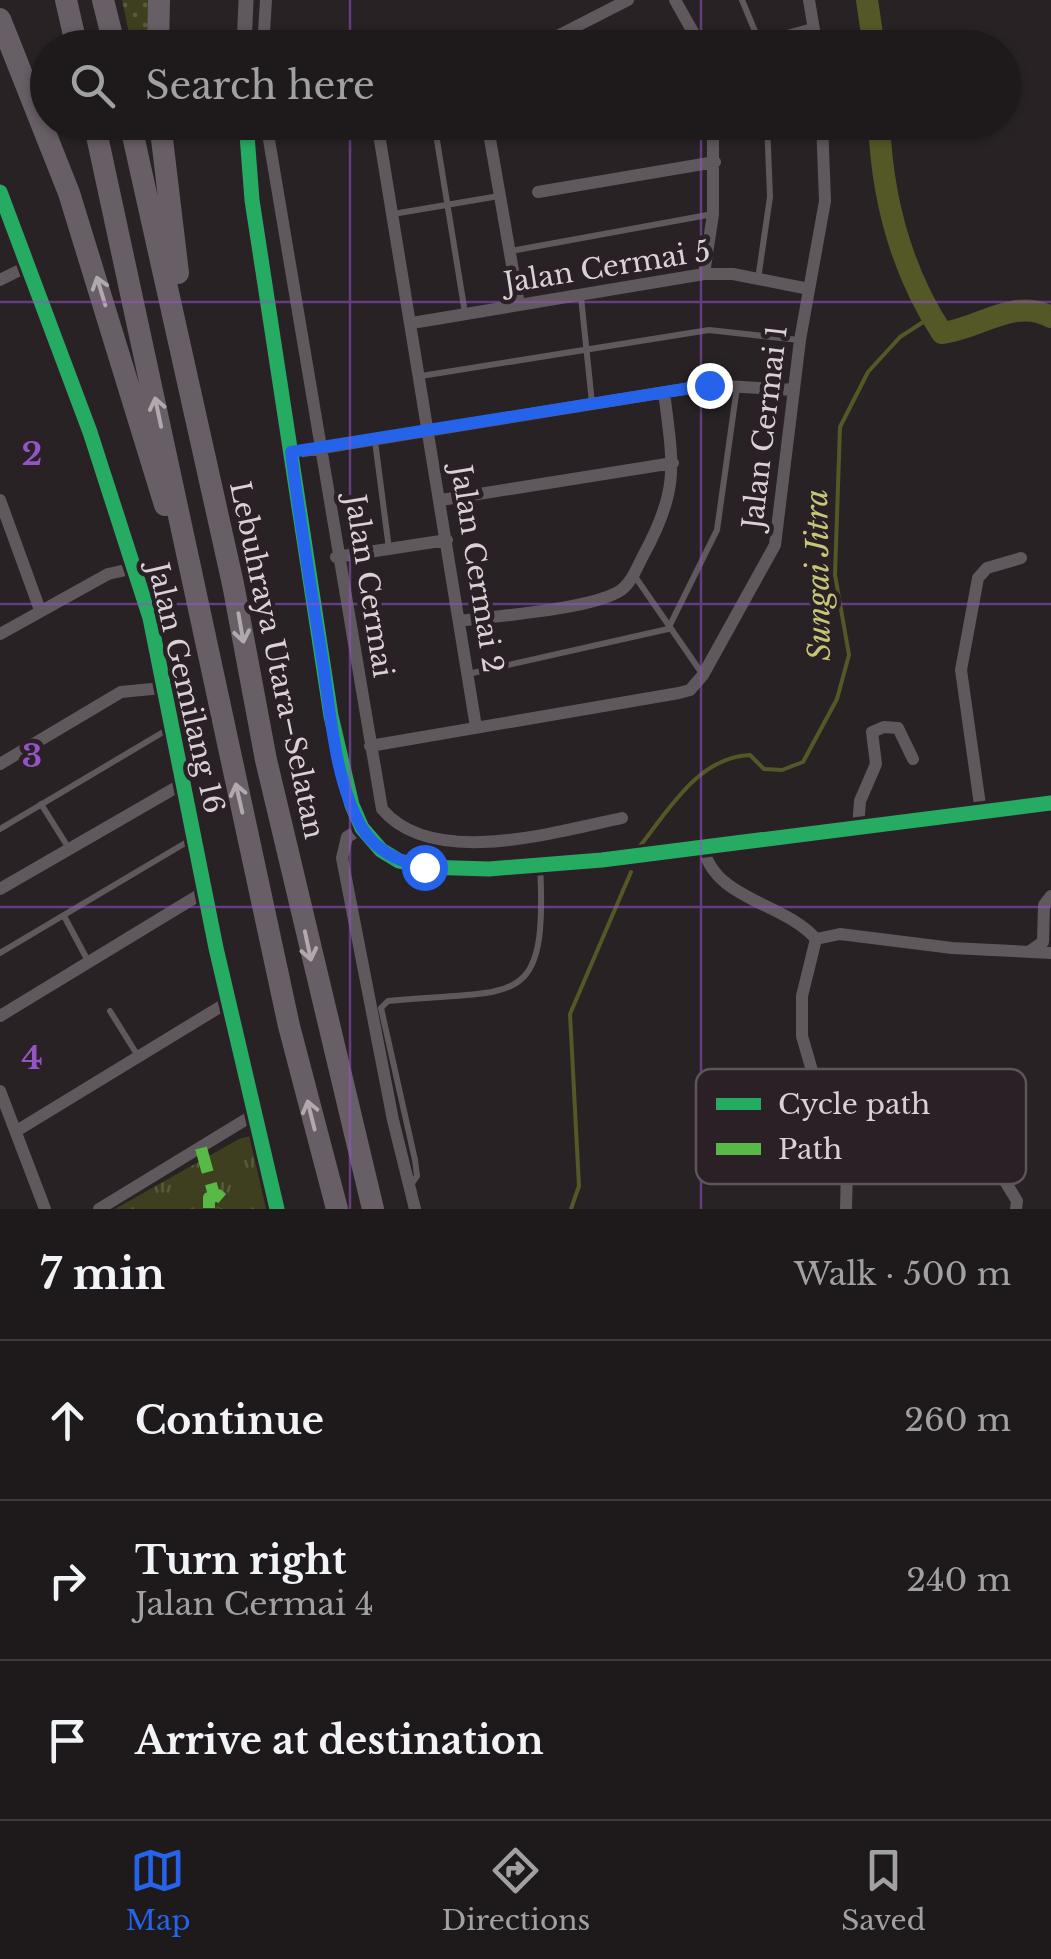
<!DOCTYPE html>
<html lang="en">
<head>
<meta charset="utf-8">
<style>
  body { margin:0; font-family:"Libre Baskerville",serif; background:#262325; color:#f1f3f6 }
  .stop { position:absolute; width:30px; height:30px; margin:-22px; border:8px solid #2563eb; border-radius:50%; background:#fff }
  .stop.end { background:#2563eb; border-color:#fff; box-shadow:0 2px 10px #0008 }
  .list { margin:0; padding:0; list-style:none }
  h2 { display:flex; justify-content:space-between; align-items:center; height:130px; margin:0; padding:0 40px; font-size:42px }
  h2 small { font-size:32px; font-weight:400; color:#a1a1a3 }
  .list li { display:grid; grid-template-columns:65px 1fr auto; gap:30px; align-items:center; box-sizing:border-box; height:160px; padding:0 40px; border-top:2px solid #3c383b }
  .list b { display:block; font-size:38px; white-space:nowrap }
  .list p { margin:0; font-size:32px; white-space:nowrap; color:#a1a1a3 }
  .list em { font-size:32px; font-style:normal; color:#a1a1a3 }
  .icon { flex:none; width:55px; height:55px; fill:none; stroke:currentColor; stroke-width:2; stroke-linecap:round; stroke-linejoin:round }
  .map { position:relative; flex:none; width:1051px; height:1209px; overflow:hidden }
  .search { position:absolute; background:#1e1a1c; box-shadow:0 2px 8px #0004; left:30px; right:30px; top:30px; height:110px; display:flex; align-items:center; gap:25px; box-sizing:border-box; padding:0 35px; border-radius:55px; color:#a1a1a3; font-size:38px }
  .sheet { height:610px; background:#1e1a1c }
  nav { display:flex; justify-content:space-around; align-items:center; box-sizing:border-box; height:140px; border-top:2px solid #3c383b; background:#1e1a1c; font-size:28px; color:#a1a1a3 }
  nav a { display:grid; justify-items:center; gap:5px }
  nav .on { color:#2563eb }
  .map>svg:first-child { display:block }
  .grass { fill:url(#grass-tufts) }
  .garden { fill:url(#garden-dots) }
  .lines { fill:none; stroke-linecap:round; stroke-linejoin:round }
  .stream { stroke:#545827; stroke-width:4 }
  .river { stroke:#545827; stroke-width:22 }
  .service { stroke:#5f585c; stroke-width:6 }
  .minor { stroke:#5f585c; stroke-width:12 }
  .tertiary { stroke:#5f585c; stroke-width:15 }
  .motorway { stroke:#685e65; stroke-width:22 }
  .quiet { stroke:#58b947; stroke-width:12; stroke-dasharray:25 12; stroke-linecap:butt }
  .cycleway-casing { stroke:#2a2026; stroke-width:21 }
  .cycleway { stroke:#26ab63; stroke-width:15 }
  .oneway { stroke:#b1a9ae }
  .route { stroke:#2563eb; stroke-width:12 }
  .grid { fill:none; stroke:#9255c4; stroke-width:2.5; stroke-opacity:0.55 }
  .labels { text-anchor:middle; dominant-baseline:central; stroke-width:9; stroke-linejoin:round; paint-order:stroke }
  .street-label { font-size:28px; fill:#d8d1d5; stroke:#2a2026 }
  .water-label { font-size:30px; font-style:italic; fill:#c1c977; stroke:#2a2026 }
  .key { fill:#2a2026; stroke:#5e555b; stroke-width:2.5 }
  .key-label { font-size:28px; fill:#d8d1d5 }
  .grid-label { font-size:32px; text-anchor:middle; font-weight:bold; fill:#9255c4; stroke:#2a2026; stroke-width:9; stroke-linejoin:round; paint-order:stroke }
</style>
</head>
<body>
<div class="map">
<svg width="1051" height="1209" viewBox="0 0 1051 1209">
  <defs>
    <pattern id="grass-tufts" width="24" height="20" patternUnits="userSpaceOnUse" patternTransform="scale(2.5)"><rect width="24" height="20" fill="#3e3f1e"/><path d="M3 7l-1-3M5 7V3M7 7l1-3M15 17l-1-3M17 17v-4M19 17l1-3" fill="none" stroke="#595a3e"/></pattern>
    <pattern id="garden-dots" width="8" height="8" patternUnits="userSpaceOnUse" patternTransform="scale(2.5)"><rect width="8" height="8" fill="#3e3f1e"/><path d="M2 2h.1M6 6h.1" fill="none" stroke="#595a3e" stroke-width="1.8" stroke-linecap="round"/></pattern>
  </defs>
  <rect width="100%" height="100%" fill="#282225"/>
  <path class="grass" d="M253 1135 274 1209H115L239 1139Z"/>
  <path class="garden" d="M122 0H156L154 47H132Z"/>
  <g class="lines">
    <path class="stream" d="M636 851C667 813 697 757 750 755L764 769 782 770 803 762 837 699 849 655 835 575 840 427 868 372 900 337 931 317
      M571 1209 579 1186 570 1014 631 872"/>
    <path class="river" d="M867 0 874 48
      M879 122C882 197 901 270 942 333 979 329 1014 297 1051 317"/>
    <path class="service" d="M742 0 762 48
      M732 48 813 26
      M434 122 465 313
      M393 214 499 196
      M511 251 713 214
      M758 279 770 197 767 122
      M581 297 592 403
      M421 376 709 330 799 340
      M375 441 389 549
      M634 575 703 675
      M468 674 668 629 717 530 737 387
      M41 804 68 847
      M0 829 170 728
      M64 916 88 961
      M0 953 192 839
      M110 1011 138 1056
      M410 1186 417 1176 415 1160 381 1008 388 1001C515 988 548 1014 540 865"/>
    <path class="minor" d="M675 0 702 48
      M809 0 817 48
      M263 48 266 0
      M534 48 628 0
      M266 122 382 809C432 869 556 832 622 818
      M377 122 476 727
      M487 122 519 305
      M0 192 90 432 150 618 216 948 277 1209
      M538 192 715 162
      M704 274 713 214V122
      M0 280 28 266
      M412 323 704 274H733L809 289
      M291 453 709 385 794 390
      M0 500 40 610
      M441 500 673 463
      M336 557 447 540
      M460 621C500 615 585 610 618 592 631 585 637 567 644 554 680 488 673 464 664 392
      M0 634 108 574 135 568
      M370 746 679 693 690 690 703 675 775 545 800 340 825 201 822 122
      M0 764 121 692 162 688
      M981 812 961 670 978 578 987 568 1021 558
      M362 828 347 837 342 858 393 1120 415 1209
      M858 828 860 801 876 764 872 732 884 727 898 728 913 759
      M703 846C713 900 784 902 816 939L802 996V1036L815 1081 848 1127 846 1209
      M0 889 182 784
      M816 939 840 934 952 948 1051 953
      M1029 952 1043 942 1044 905 1051 896
      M0 1016 204 892
      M0 1091 45 1209
      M18 1130 228 1002
      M994 1163 1017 1201 1016 1209
      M99 1209 253 1115"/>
    <path class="tertiary" d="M244 48 246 0
      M246 122 252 200 331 716 352 805 362 828 381 850 399 861 424 867 489 869 602 860 1051 803"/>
    <path class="motorway" d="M66 0 77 48
      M103 0 115 48
      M0 19 69 193 165 505
      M158 48 159 0
      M94 122 289 1026 337 1209
      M130 122 233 584 266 760 373 1209
      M160 122 178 273"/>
    <path class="quiet" d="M201 1148 214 1195
      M209 1208V1198L218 1195 225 1201 222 1209"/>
    <defs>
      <path id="cycleway" d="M246 122 252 200 331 716 352 805 362 828 381 850 399 861 424 867 489 869 602 860 1051 803
        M0 192 90 432 150 618 216 948 277 1209"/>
    </defs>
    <use href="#cycleway" class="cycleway-casing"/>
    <use href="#cycleway" class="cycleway"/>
  </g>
  <defs><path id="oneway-shaft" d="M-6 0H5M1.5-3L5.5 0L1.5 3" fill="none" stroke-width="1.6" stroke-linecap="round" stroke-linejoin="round" transform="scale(2.5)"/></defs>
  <g class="oneway">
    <use href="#oneway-shaft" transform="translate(101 291) rotate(-107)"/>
    <use href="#oneway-shaft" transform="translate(158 412) rotate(-102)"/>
    <use href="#oneway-shaft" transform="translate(241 628) rotate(80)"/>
    <use href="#oneway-shaft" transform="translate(239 798) rotate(-103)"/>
    <use href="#oneway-shaft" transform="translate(308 946) rotate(78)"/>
    <use href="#oneway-shaft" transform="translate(311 1115) rotate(-104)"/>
  </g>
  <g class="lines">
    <path class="route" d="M424 867C398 861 377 852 362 828 335 782 331 716 323 664 312 594 300 523 291 452L709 385"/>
  </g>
  <path class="grid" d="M350 0V48M701 0V48M350 122V1209M701 122V1209M0 302H1051M0 604H1051M0 907H1051"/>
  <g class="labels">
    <g class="street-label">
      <text transform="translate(607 267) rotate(-9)">Jalan Cermai 5</text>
      <text transform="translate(765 427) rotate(-83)">Jalan Cermai 1</text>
      <text transform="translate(477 569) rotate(81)">Jalan Cermai 2</text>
      <text transform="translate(369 586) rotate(81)">Jalan Cermai</text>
      <text transform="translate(277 660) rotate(78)">Lebuhraya Utara–Selatan</text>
      <text transform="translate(186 688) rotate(77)">Jalan Gemilang 16</text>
    </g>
    <g class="water-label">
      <text transform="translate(818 575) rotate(-91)">Sungai Jitra</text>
    </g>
  </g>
  <rect x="696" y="1069" width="330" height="115" rx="15" class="key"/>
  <rect x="716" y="1098" width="45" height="12" fill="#26ab63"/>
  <rect x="716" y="1143" width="45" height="12" fill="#58b947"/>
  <g class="key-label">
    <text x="778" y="1114">Cycle path</text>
    <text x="778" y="1159">Path</text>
  </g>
  <g class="grid-label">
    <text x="32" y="465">2</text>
    <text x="32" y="767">3</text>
    <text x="32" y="1069">4</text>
  </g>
</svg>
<div class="stop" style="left:424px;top:867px"></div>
<div class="stop end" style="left:709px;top:385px"></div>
<div class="search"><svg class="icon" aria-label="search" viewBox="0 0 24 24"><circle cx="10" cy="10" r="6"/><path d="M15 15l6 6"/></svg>Search here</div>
</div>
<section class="sheet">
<h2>7 min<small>Walk · 500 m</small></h2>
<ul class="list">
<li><svg class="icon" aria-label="ahead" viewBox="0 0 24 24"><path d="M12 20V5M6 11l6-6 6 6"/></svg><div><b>Continue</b></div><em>260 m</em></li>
<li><svg class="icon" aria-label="right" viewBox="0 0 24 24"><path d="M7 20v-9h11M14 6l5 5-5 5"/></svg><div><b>Turn right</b><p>Jalan Cermai 4</p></div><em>240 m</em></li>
<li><svg class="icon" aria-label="arrive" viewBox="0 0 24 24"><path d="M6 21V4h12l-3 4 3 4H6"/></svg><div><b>Arrive at destination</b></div></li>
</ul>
</section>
<nav>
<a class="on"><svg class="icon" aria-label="map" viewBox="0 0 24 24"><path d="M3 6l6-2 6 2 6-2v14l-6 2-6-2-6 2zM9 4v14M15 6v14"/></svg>Map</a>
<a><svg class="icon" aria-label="directions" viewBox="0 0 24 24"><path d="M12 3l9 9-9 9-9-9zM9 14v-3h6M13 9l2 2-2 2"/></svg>Directions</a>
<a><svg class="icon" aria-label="saved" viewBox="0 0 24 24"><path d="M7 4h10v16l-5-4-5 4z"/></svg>Saved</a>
</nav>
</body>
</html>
